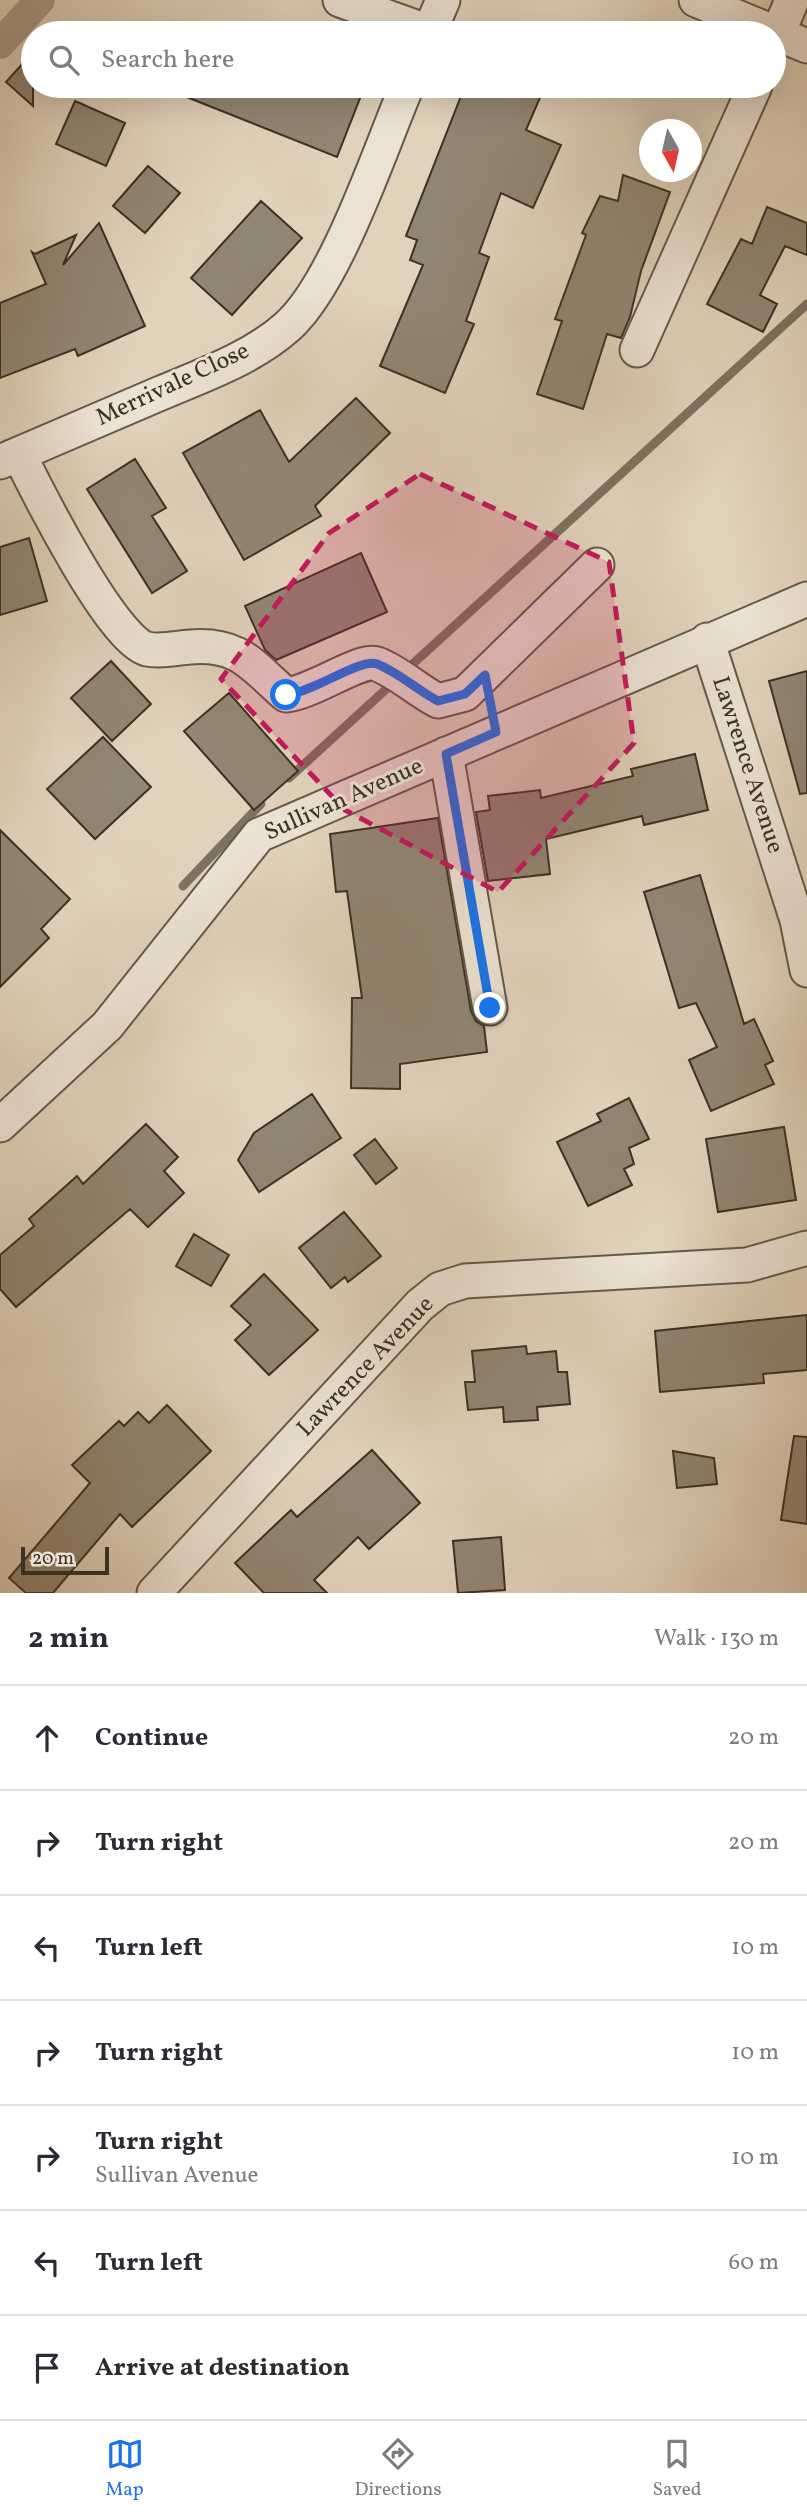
<!DOCTYPE html>
<html lang="en">
<head>
<meta charset="utf-8">
<style>
  body { margin:0; font-family:Vollkorn,serif; background:#f7f7f7; color:#2b2b33 }
  .compass { position:absolute; left:639px; top:119px; width:63px; height:63px; border-radius:50%; background:#fff; box-shadow:0 7px 28px #0002; rotate:172deg }
  .scale { position:absolute; left:21px; bottom:18px; width:88px; box-sizing:border-box; padding-left:7px; border:4px solid #3b3124; border-top:0; font-size:19px; line-height:24px; white-space:nowrap; color:#3b3124; -webkit-text-stroke:5px #ece2d3; paint-order:stroke }
  .stop { position:absolute; width:21px; height:21px; margin:-16px; border:5px solid #1a73e8; border-radius:50%; background:#fff }
  .stop.end { background:#1a73e8; border-color:#fff; box-shadow:0 2px 7px #0008 }
  .list { margin:0; padding:0; list-style:none }
  h2 { display:flex; justify-content:space-between; align-items:center; height:91px; margin:0; padding:0 28px; font-size:30px }
  h2 small { font-size:23px; font-weight:400; color:#7c7c81 }
  .list li { display:grid; grid-template-columns:46px 1fr auto; gap:21px; align-items:center; box-sizing:border-box; height:105px; padding:0 28px; border-top:2px solid #e1e1e2 }
  .list b { display:block; font-size:26px; white-space:nowrap }
  .list p { margin:0; font-size:23px; white-space:nowrap; color:#7c7c81 }
  .list em { font-size:23px; font-style:normal; color:#7c7c81 }
  .icon { flex:none; width:38px; height:38px; fill:none; stroke:currentColor; stroke-width:2; stroke-linecap:round; stroke-linejoin:round }
  .map { position:relative; flex:none; width:807px; height:1593px; overflow:hidden }
  .search { position:absolute; background:#fff; box-shadow:0 7px 28px #0002; left:21px; right:21px; top:21px; height:77px; display:flex; align-items:center; gap:18px; box-sizing:border-box; padding:0 24px; border-radius:38px; color:#7c7c81; font-size:26px }
  .sheet { height:826px; background:#fff }
  nav { display:flex; justify-content:space-around; align-items:center; box-sizing:border-box; height:98px; border-top:2px solid #e1e1e2; background:#fff; font-size:19px; color:#7c7c81 }
  nav a { display:grid; justify-items:center; gap:4px }
  nav .on { color:#1a73e8 }
  .map>svg:first-child { display:block }
  .lines { fill:none; stroke-linecap:round; stroke-linejoin:round }
  .stream { stroke:#7d7160; stroke-width:9 }
  .canal { stroke:#a99b88; stroke-width:30 }
  .building { fill:#918573; stroke:#3b3124; stroke-width:2 }
  .minor-casing { stroke:#64594a; stroke-width:37 }
  .minor { stroke:#ece2d3; stroke-width:33 }
  .route { stroke:#1a73e8; stroke-width:9 }
  .marked { fill:#c2185b; fill-opacity:0.2; stroke:#c2185b; stroke-width:5; stroke-dasharray:14 9; stroke-linejoin:round }
  .labels { text-anchor:middle; dominant-baseline:central; stroke-width:6; stroke-linejoin:round; paint-order:stroke }
  .street-label { font-size:24px; fill:#3b3124; stroke:#ece2d3 }
</style>
</head>
<body>
<div class="map">
<svg width="807" height="1593" viewBox="0 0 807 1593">
  <rect width="100%" height="100%" fill="#e1d2bb"/>
  <filter id="stains"><feTurbulence type="fractalNoise" baseFrequency=".00286" numOctaves="4"/><feColorMatrix values="0 0 0 0 .2 0 0 0 0 .09 0 0 0 0 .02 0 0 0 .5 -.17"/></filter>
  <radialGradient id="worn" r=".72"><stop offset=".6" stop-color="#630" stop-opacity="0"/><stop offset="1" stop-color="#630" stop-opacity=".3"/></radialGradient>
  <g class="lines">
    <path class="stream" d="M405 671 807 304
      M289 778 395 681
      M183 886 261 804"/>
    <path class="canal" d="M0 44 40 0"/>
  </g>
  <path class="building" d="M33 52V106L6 82Z
    M159 86H345L362 93 337 157Z
    M465 86H545L526 130 561 145 533 208 501 193 479 253 489 257 466 321 474 324 445 393 380 366 423 265 410 260 417 240 406 236Z
    M75 101 125 123 106 166 56 144Z
    M148 166 180 193 145 233 113 206Z
    M623 175 670 192 641 271 630 317 621 338 607 334 583 409 537 394 562 321 555 319 586 235 582 233 600 196 618 201Z
    M261 201 302 238 232 315 191 278Z
    M767 207 807 223V255L785 246 760 295 777 304 763 332 707 304 741 239 752 244Z
    M99 223 145 326 78 356 75 349 0 378V303L46 284 32 252 35 254 76 235 63 265Z
    M356 398 390 433 315 506 321 516 244 560 183 453 260 410 289 462Z
    M135 459 166 508 152 516 187 571 152 593 87 489Z
    M29 538 47 601 0 615V547Z
    M361 553 387 612 276 660 265 650 245 606Z
    M111 661 151 704 112 741 71 698Z
    M807 671V793L800 794 769 681Z
    M229 693 298 771 254 810 184 731Z
    M103 737 151 787 95 839 47 789Z
    M695 754 708 810 644 825 642 816 546 839 550 874 488 881 476 812 490 810 488 796 540 790 541 798 633 776 631 769Z
    M438 818 471 1011 476 1021 484 1026 487 1052 400 1064V1089L351 1088 352 998H362L347 891 336 892 330 834Z
    M0 830 70 899 41 929 49 938 0 987Z
    M700 875 744 1024 754 1019 773 1061 765 1065 774 1084 711 1111 689 1060 717 1047 696 1003 679 1008 644 892Z
    M312 1094 341 1138 259 1192 238 1160 254 1133Z
    M629 1098 649 1139 629 1148 634 1164 624 1169 632 1185 588 1206 557 1142 601 1121 597 1114Z
    M146 1124 178 1157 164 1171 184 1193 148 1227 130 1209 16 1307 0 1289V1255L34 1226 29 1219 77 1176 83 1184Z
    M784 1127 796 1200 718 1212 706 1139Z
    M375 1139 397 1168 376 1184 354 1155Z
    M344 1212 381 1256 348 1282 345 1277 331 1288 299 1248Z
    M194 1234 229 1255 211 1286 176 1266Z
    M264 1274 318 1330 269 1375 235 1340 251 1325 231 1306Z
    M807 1315V1370L763 1374 764 1383 660 1392 655 1331Z
    M526 1346 527 1354 556 1351 558 1372H567L570 1404 537 1407 538 1420 504 1422 503 1407 468 1410 465 1382H475L472 1351Z
    M167 1405 211 1451 132 1527 120 1514 53 1593H26L9 1578 90 1483 72 1465 119 1421 124 1426 138 1412 149 1423Z
    M794 1436 807 1437V1524L781 1520Z
    M372 1450 420 1503 369 1549 358 1537 314 1580 327 1593H264L235 1563 291 1510 297 1517Z
    M673 1451 714 1458 717 1484 677 1488Z
    M501 1537 505 1590 458 1593 453 1541Z"/>
  <g class="lines">
    <defs>
      <path id="minor" d="M340 0 429 32
        M696 0 807 46
        M429 33 443 0
        M774 43 792 0
        M637 350 755 86
        M19 454C37 491 112 640 147 649 161 652 176 648 190 647 239 643 252 665 286 695 314 692 360 658 377 664 398 672 417 690 438 701L465 694 597 565
        M0 462C54 439 107 416 161 393 204 375 252 358 287 327 336 284 380 149 407 86
        M707 640 797 920 807 970
        M446 754 490 1008
        M0 1125 107 1026 259 835 807 599
        M154 1593 420 1305 440 1289 465 1281 747 1265 807 1248"/>
    </defs>
    <use href="#minor" class="minor-casing"/>
    <use href="#minor" class="minor"/>
  </g>
  <g class="lines">
    <path class="route" d="M286 695C314 692 360 658 377 664 398 672 417 690 438 701L465 694 485 675 496 732 446 754 490 1008"/>
  </g>
  <path class="marked" d="M420 474 609 562 634 743 498 892 345 810 221 679 329 533Z"/>
  <g class="labels">
    <g class="street-label">
      <text transform="translate(173 385) rotate(-25)">Merrivale Close</text>
      <text transform="translate(747 765) rotate(72)">Lawrence Avenue</text>
      <text transform="translate(344 800) rotate(-24)">Sullivan Avenue</text>
      <text transform="translate(366 1367) rotate(-46)">Lawrence Avenue</text>
    </g>
  </g>
  <rect width="100%" height="100%" filter="url(#stains)"/>
  <rect width="100%" height="100%" fill="url(#worn)"/>
</svg>
<svg class="compass" viewBox="-18 -18 36 36"><path d="M0-13l5 13h-10z" fill="#e53935"/><path d="M0 13l5-13h-10z" fill="#7c7c81"/></svg>
<div class="scale">20 m</div>
<div class="stop" style="left:286px;top:695px"></div>
<div class="stop end" style="left:490px;top:1008px"></div>
<div class="search"><svg class="icon" aria-label="search" viewBox="0 0 24 24"><circle cx="10" cy="10" r="6"/><path d="M15 15l6 6"/></svg>Search here</div>
</div>
<section class="sheet">
<h2>2 min<small>Walk · 130 m</small></h2>
<ul class="list">
<li><svg class="icon" aria-label="ahead" viewBox="0 0 24 24"><path d="M12 20V5M6 11l6-6 6 6"/></svg><div><b>Continue</b></div><em>20 m</em></li>
<li><svg class="icon" aria-label="right" viewBox="0 0 24 24"><path d="M7 20v-9h11M14 6l5 5-5 5"/></svg><div><b>Turn right</b></div><em>20 m</em></li>
<li><svg class="icon" aria-label="left" viewBox="0 0 24 24"><path d="M17 20v-9H6M10 6l-5 5 5 5"/></svg><div><b>Turn left</b></div><em>10 m</em></li>
<li><svg class="icon" aria-label="right" viewBox="0 0 24 24"><path d="M7 20v-9h11M14 6l5 5-5 5"/></svg><div><b>Turn right</b></div><em>10 m</em></li>
<li><svg class="icon" aria-label="right" viewBox="0 0 24 24"><path d="M7 20v-9h11M14 6l5 5-5 5"/></svg><div><b>Turn right</b><p>Sullivan Avenue</p></div><em>10 m</em></li>
<li><svg class="icon" aria-label="left" viewBox="0 0 24 24"><path d="M17 20v-9H6M10 6l-5 5 5 5"/></svg><div><b>Turn left</b></div><em>60 m</em></li>
<li><svg class="icon" aria-label="arrive" viewBox="0 0 24 24"><path d="M6 21V4h12l-3 4 3 4H6"/></svg><div><b>Arrive at destination</b></div></li>
</ul>
</section>
<nav>
<a class="on"><svg class="icon" aria-label="map" viewBox="0 0 24 24"><path d="M3 6l6-2 6 2 6-2v14l-6 2-6-2-6 2zM9 4v14M15 6v14"/></svg>Map</a>
<a><svg class="icon" aria-label="directions" viewBox="0 0 24 24"><path d="M12 3l9 9-9 9-9-9zM9 14v-3h6M13 9l2 2-2 2"/></svg>Directions</a>
<a><svg class="icon" aria-label="saved" viewBox="0 0 24 24"><path d="M7 4h10v16l-5-4-5 4z"/></svg>Saved</a>
</nav>
</body>
</html>
